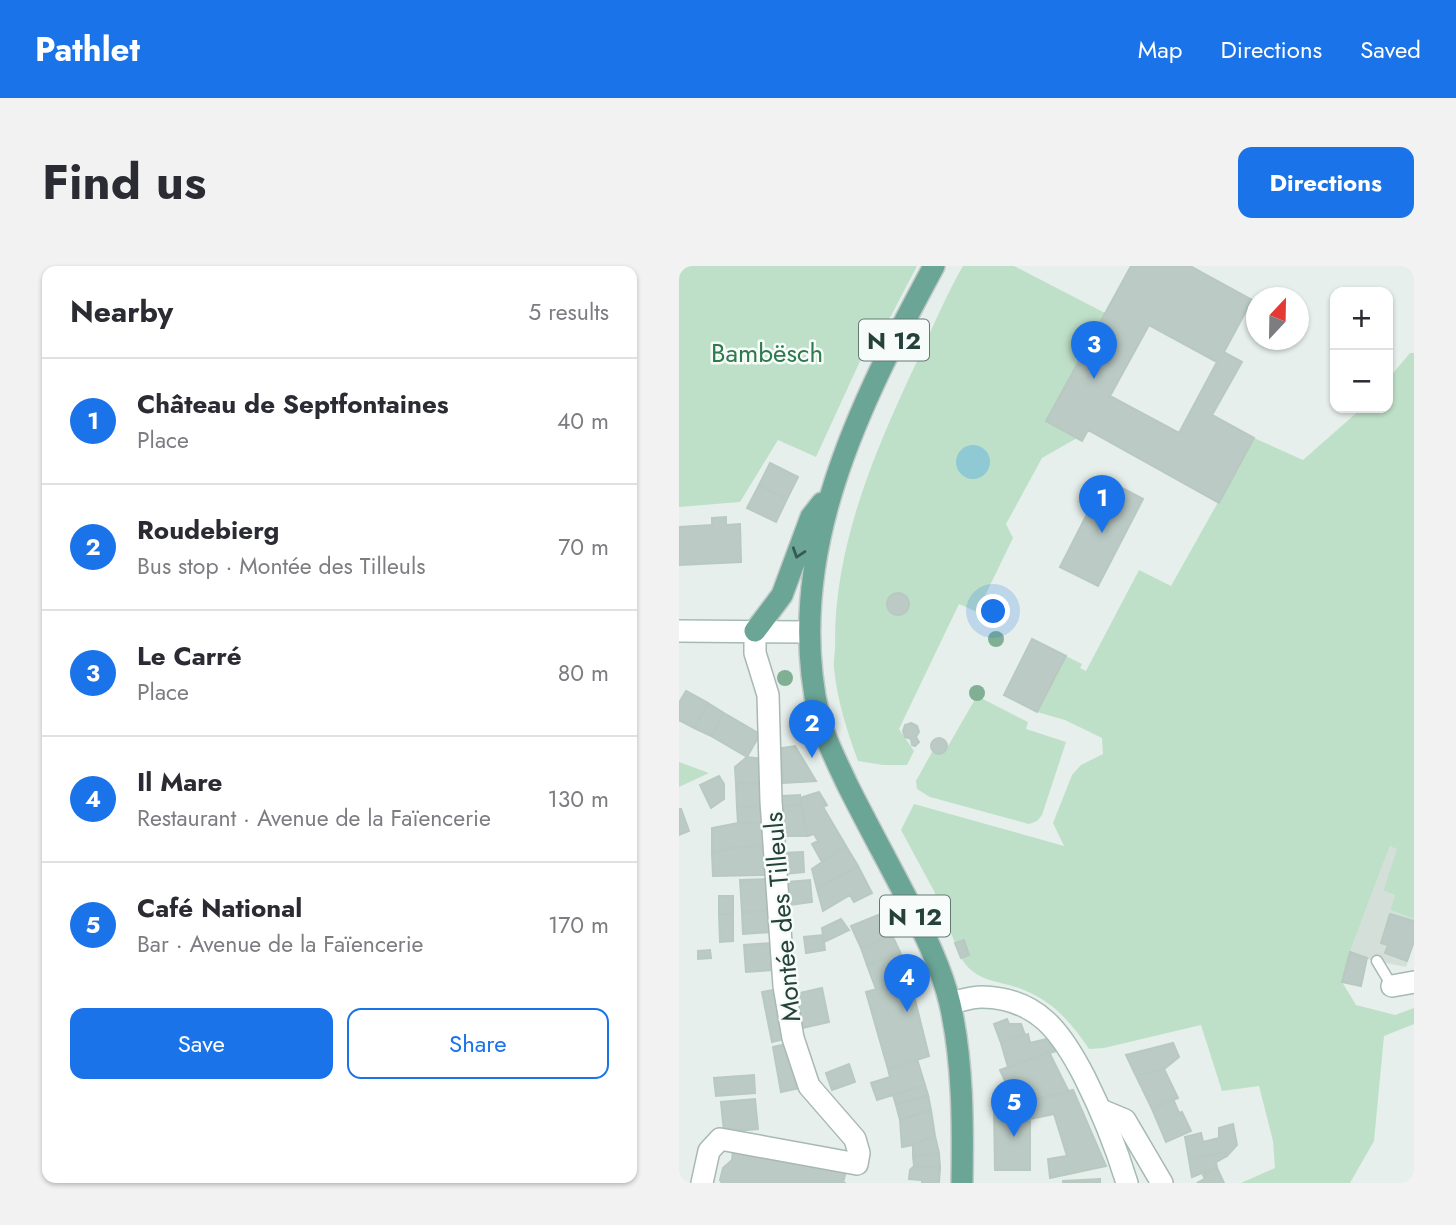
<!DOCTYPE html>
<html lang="en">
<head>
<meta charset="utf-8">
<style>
  body { margin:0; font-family:Jost,sans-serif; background:#f2f2f3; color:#2b2b33 }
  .controls { position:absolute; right:21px; top:21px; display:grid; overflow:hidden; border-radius:14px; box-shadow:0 2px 5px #0004 }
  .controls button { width:63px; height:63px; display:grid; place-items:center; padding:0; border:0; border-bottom:2px solid #e1e1e2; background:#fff; color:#2b2b33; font:35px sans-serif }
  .compass { position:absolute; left:567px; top:21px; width:63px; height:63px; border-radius:50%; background:#fff; box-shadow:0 2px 5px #0004; rotate:22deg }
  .you { position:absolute; left:315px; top:346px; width:24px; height:24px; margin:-18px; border:5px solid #fff; border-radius:50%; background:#1a73e8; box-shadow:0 0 0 10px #1a73e833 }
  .badge { display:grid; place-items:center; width:46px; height:46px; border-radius:50%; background:#1a73e8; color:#fff; font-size:23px; font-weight:700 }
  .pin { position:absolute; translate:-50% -58px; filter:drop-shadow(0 2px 4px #0008) }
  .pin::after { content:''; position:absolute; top:37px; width:24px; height:21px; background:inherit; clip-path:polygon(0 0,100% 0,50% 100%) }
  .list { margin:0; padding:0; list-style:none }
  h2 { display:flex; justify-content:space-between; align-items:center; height:91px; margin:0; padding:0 28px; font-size:30px }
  h2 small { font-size:23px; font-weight:400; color:#7c7c81 }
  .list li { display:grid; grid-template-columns:46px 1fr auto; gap:21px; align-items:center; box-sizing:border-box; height:126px; padding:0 28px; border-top:2px solid #e1e1e2 }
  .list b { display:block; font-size:26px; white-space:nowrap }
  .list p { margin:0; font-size:23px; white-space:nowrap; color:#7c7c81 }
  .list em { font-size:23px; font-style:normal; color:#7c7c81 }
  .actions { display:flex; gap:14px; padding:21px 28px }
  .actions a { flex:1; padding:16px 0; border:2px solid #1a73e8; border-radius:14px; text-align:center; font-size:24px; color:#1a73e8 }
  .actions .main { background:#1a73e8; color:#fff }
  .map { position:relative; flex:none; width:735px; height:917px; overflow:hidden; border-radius:14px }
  header { display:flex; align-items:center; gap:42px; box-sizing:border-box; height:98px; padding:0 35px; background:#1a73e8; color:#fff }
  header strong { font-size:33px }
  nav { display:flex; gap:38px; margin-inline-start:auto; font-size:24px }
  .intro { display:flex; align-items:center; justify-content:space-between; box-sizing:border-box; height:168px; padding:0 42px }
  h1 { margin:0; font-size:49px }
  .button { padding:18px 32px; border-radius:14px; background:#1a73e8; color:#fff; font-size:24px; font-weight:700 }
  main { display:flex; gap:42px; padding:0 42px }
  aside { flex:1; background:#fff; border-radius:14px; box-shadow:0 2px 5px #0004 }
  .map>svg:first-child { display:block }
  .built { fill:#d4dfda }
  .green { fill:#bfe0c8 }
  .water { fill:#8ec9d4 }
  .building { fill:#bbcac4; stroke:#b8c9c2; stroke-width:2; fill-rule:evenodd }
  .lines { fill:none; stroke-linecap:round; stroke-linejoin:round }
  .service-casing { stroke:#a8b8b2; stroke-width:13 }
  .minor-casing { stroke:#a8b8b2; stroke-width:24 }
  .secondary-casing { stroke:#a4bbb3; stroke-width:24 }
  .primary-casing { stroke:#c2cac8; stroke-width:24 }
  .service { stroke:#fff; stroke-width:10 }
  .minor { stroke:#fff; stroke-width:21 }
  .secondary { stroke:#fff; stroke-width:21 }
  .primary { stroke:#6aa596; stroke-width:21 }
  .tree { fill:#80af93 }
  .oneway { stroke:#365b51 }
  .labels { text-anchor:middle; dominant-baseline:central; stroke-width:5; stroke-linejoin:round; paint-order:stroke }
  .shield { fill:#f7fbf9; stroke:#637a73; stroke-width:2 }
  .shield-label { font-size:24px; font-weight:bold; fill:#24423a }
  .park-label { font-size:26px; fill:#2d7a4b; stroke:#f7fbf9 }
  .street-label { font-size:26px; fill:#24423a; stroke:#f7fbf9 }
</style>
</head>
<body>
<header>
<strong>Pathlet</strong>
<nav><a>Map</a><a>Directions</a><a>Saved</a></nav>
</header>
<div class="intro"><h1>Find us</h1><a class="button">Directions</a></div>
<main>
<aside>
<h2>Nearby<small>5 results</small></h2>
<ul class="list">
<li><span class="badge">1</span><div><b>Château de Septfontaines</b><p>Place</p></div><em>40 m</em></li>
<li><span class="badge">2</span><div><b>Roudebierg</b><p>Bus stop · Montée des Tilleuls</p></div><em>70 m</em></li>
<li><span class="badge">3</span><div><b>Le Carré</b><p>Place</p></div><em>80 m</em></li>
<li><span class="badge">4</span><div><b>Il Mare</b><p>Restaurant · Avenue de la Faïencerie</p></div><em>130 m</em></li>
<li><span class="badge">5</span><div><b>Café National</b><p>Bar · Avenue de la Faïencerie</p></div><em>170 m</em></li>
</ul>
<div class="actions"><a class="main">Save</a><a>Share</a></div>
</aside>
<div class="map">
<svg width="735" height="917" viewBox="0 0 735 917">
  <rect width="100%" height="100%" fill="#e6efeb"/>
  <path class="built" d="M711 580 719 582 704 625 716 629 711 644 735 653V678L727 701 688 693 682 720 663 716 671 686Z"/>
  <path class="green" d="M0 0H238L212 50 188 80 137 191 99 174 61 236 0 241Z
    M284 0H335L426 47 367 155 398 172 363 192 327 258 334 272 298 346 280 338 220 463 235 485 228 499H204L179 495C168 465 158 434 155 402 154 393 157 384 156 375 156 275 198 180 240 91 254 61 267 29 284 0Z
    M731 87H735V653L711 644 716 629 704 625 718 583 711 580 671 686 663 716 677 739 716 749 735 742V758L705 770 695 875 671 917H562L596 902 594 875 580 820 543 825 522 759 425 782 410 783C393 758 376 737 347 725 321 713 299 719 282 692L290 688 285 674 276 677 255 625 222 564 235 538 385 580 374 557 393 509 402 499 424 488 423 472 386 454 358 446 387 390 403 398 401 402 407 405 460 304 492 320 575 172 624 194 683 142H709V113Z
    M298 430 349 456 347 463 387 476 363 549 358 555 350 558 251 531 238 523 237 515 253 486 260 488 265 487Z
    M0 496 30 507 0 521Z"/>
  <path class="water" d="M277 196a17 17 0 1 1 34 0a17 17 0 1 1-34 0Z"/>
  <path class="building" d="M452 0H511L573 34 545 86 563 96 533 149 575 172 540 237 409 164 403 175 367 155ZM470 59 538 96 500 167 431 130Z
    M91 197 119 211 108 233 80 219Z
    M426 213 464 233 419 320 381 301Z
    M80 219 108 233 97 256 68 242Z
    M47 251V259L61 258 62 296 0 299V261L33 259V252Z
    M208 338a11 11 0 1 1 22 0a11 11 0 1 1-22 0Z
    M353 373 387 390 358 446 325 429Z
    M7 425 29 437 15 462 0 454V437Z
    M29 437 45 447 32 470 15 462Z
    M45 447 81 468 68 491 32 470Z
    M232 457 238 460 240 466 237 471 240 476 236 480 233 479 232 473 226 471 224 465 226 459Z
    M252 480a8 8 0 1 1 16 0a8 8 0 1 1-16 0Z
    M116 480 137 515 104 517 102 482Z
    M68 491 85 493 87 517 57 518 56 501Z
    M40 510 45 518V533L32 542 21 519Z
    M87 517 88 540 58 541 57 518Z
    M140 526 148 539 144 541 167 580 143 596 133 578 139 575 135 568 129 570 121 532Z
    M121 529V539L104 540 103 530Z
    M121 539 129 570H104V540Z
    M84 540 86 558 59 557 58 541Z
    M0 543H2L10 565 0 569Z
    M59 557 86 558 87 580 54 582 33 587V562Z
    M87 580 86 609 34 610 33 587 54 582Z
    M167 580 179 600 138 623 133 603Z
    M124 586 125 606 105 608 103 587Z
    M179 600 193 627 175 636 171 629 144 645 138 623Z
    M89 613 91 645 63 646 61 614Z
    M131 614 133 636 110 639 108 616Z
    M40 630H54V648H40Z
    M91 645 92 666 64 668 63 646Z
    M204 647 213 669 182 682 172 660Z
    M40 648H54V675L41 676Z
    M711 648 735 655V675L728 695 706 687 709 679 702 677Z
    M162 653 170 664 145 676 143 662Z
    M144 669 146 684 127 687 125 671Z
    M213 669 221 686 188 699 182 682Z
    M285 674 290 689 282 692 276 677Z
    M92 677 94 704 67 706 65 679Z
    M31 684 32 692 19 693V685Z
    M221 686 231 714 197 723 188 699Z
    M671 686 688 692 682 720 663 716Z
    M231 714 250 790 209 803 187 726Z
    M143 722 150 756 119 763 112 729Z
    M100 723 109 772 93 776 83 726Z
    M328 753 330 758H342L346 769 322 777 315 758Z
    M349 768 351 777 367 773 377 785 329 801 322 777Z
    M112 777 121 822 102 826 94 781Z
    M494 777 500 791 485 803 457 810 447 789Z
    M370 786 390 826 337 838 321 804Z
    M238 793 246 819 198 834 192 817 211 811 209 803Z
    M170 798 176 816 153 824 147 807Z
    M485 803 499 832 473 843 457 810Z
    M75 809 76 827 37 830 35 812Z
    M246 819 249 829 217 839 214 829Z
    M394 824 427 900 371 912 369 893 388 890 375 848 351 853V904H316L315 840 337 838Z
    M249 829 252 844 221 854 217 839Z
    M76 833 79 863 45 866 42 836Z
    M494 833 500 847 503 846 512 865 487 876 473 843Z
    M252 844 256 870 234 879 223 881 221 854Z
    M554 858 558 879 548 890 545 886 510 894 506 871 522 867 524 876 540 872V862Z
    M256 870 260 887 234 890V879Z
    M54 884 167 905 164 917H167H43L41 914 44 902 53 894Z
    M545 886 548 890 537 896 538 901 513 911 510 894Z
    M260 887 261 902 235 900 234 890Z
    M235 900 261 902 260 917H243V914L230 913 231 904Z
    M538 902 545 917H518L526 913 524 909Z
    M421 913V917H384V915Z"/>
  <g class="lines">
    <defs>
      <path id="service" d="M698 695 713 720"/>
      <path id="minor" d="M713 720 735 716
        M422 844 446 854 483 917
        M23 917 30 885 41 873 178 898 180 887 176 873 130 820 114 772 105 720 92 535 89 429 76 387V365"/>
      <path id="secondary" d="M0 365 129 366
        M271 737C281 735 292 731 303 731 359 732 383 767 406 812 423 846 437 881 448 917"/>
      <path id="primary" d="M255 0C181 137 103 289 140 450 146 474 158 496 168 518 188 558 209 596 229 635 245 667 263 703 271 738 284 795 284 859 283 917
        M76 365 103 329 132 251 143 237"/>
    </defs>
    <use href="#service" class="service-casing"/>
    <use href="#minor" class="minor-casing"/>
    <use href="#secondary" class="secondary-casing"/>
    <use href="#primary" class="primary-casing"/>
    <use href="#service" class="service"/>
    <use href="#minor" class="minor"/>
    <use href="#secondary" class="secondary"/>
    <use href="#primary" class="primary"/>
  </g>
  <g class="tree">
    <circle cx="317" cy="373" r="8"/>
    <circle cx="106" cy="412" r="8"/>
    <circle cx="298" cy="427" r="8"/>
  </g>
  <defs><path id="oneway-chevron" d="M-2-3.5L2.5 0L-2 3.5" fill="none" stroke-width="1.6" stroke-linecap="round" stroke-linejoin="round" transform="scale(1.75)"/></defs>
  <use class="oneway" href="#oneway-chevron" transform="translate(119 287) rotate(108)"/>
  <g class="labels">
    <g class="shield">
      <rect x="180" y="53.5" width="70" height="41" rx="5"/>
      <rect x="201" y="629.5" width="70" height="41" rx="5"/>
    </g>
    <g class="shield-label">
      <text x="215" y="74">N 12</text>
      <text x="236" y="650">N 12</text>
    </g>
    <g class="park-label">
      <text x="88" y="87">Bambësch</text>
    </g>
    <g class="street-label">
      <text transform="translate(103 651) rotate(-95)">Montée des Tilleuls</text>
    </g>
  </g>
</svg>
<div class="controls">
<button>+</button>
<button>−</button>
</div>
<svg class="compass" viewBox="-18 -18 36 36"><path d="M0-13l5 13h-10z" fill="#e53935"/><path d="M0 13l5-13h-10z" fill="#7c7c81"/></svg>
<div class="you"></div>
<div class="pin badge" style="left:423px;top:267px">1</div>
<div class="pin badge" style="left:133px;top:492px">2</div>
<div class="pin badge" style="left:415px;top:113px">3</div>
<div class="pin badge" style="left:228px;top:746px">4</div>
<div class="pin badge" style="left:335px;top:871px">5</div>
</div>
</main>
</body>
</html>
